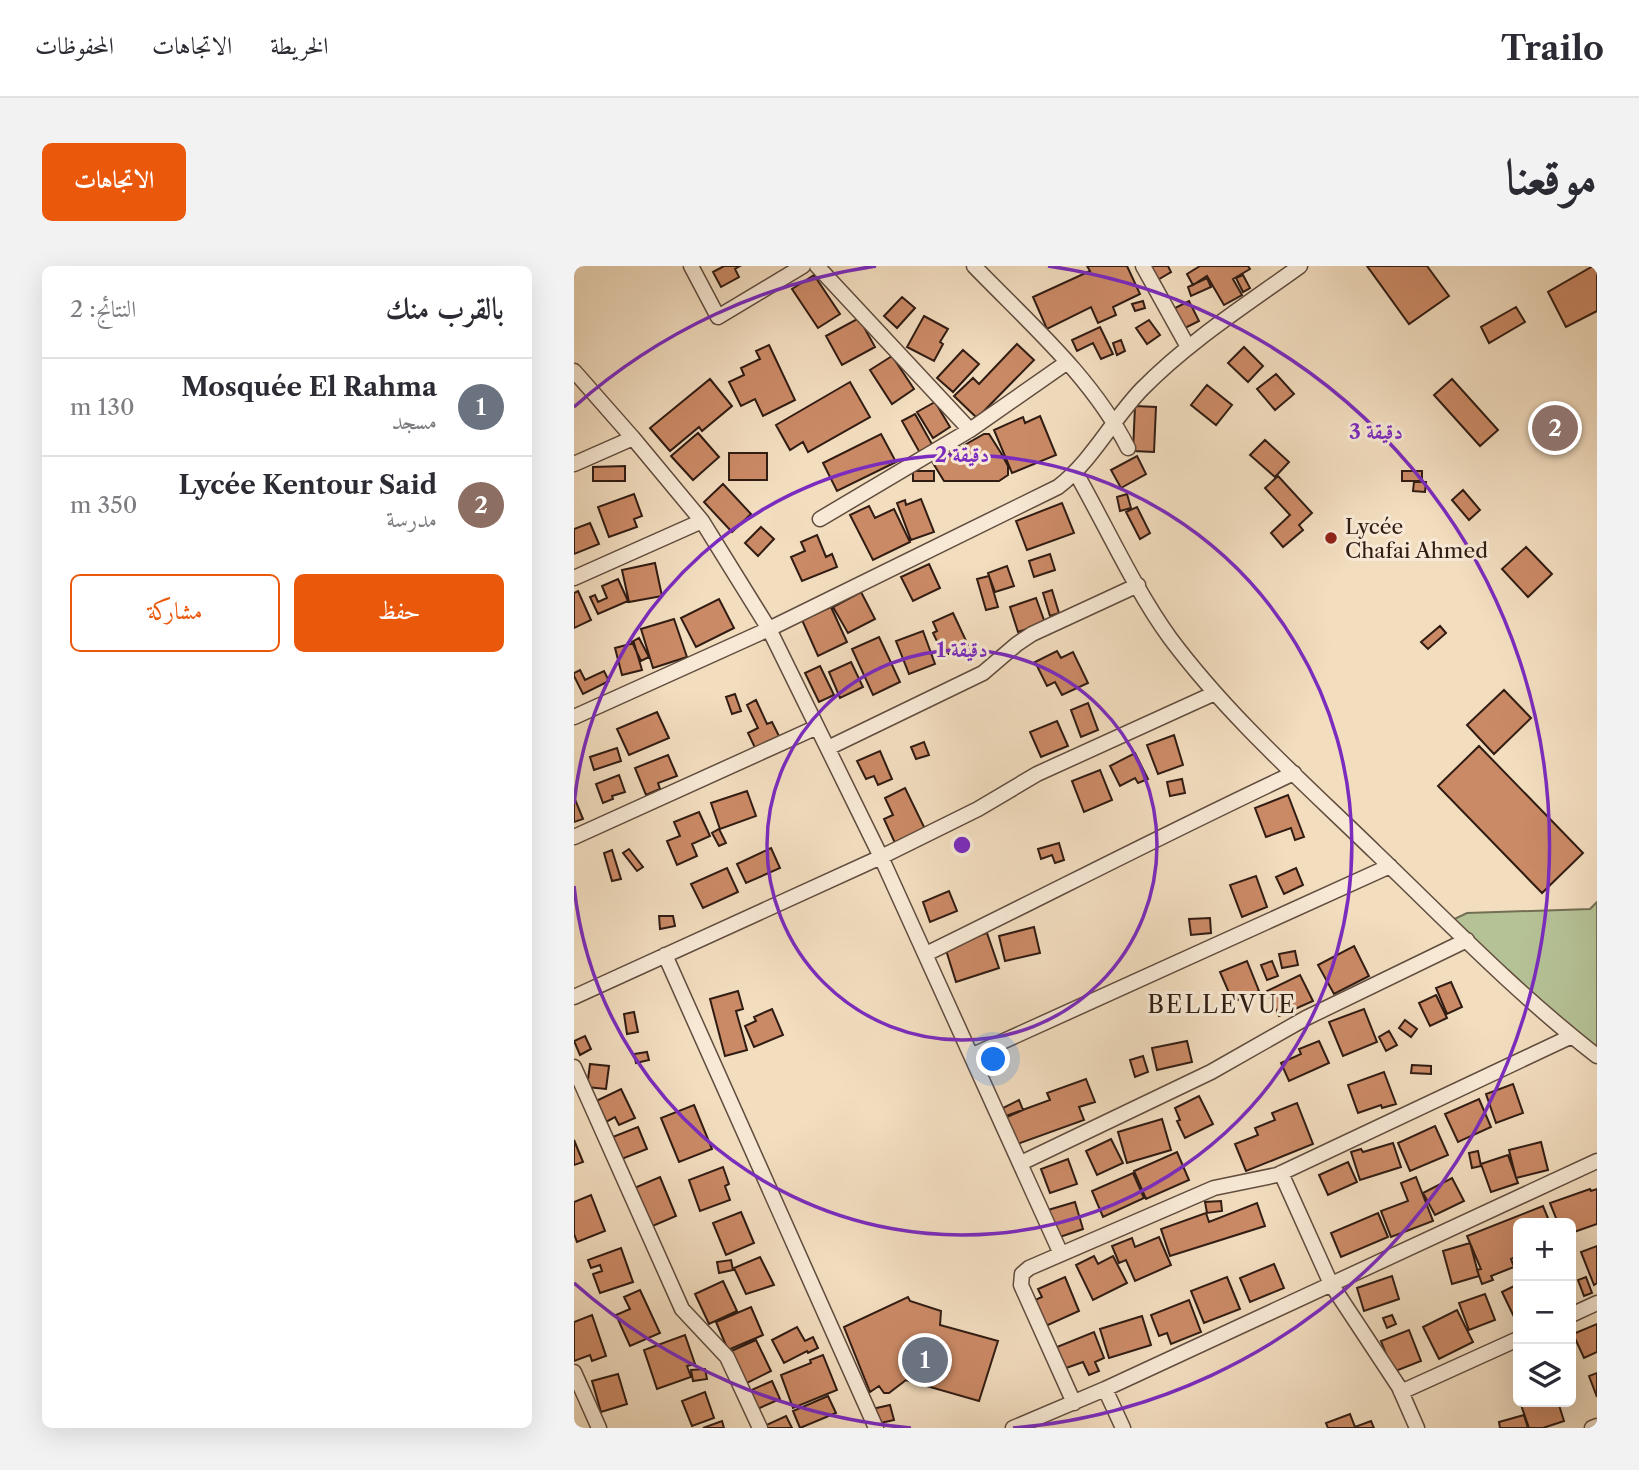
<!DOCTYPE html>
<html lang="ar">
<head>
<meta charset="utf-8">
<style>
  body { margin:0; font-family:"Libre Caslon Text",Amiri,serif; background:#f2f2f3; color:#2b2b33; direction:rtl }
  .controls { position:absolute; right:21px; bottom:21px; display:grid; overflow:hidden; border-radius:10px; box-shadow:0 7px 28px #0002 }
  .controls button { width:63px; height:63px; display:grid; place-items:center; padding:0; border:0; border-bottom:2px solid #e1e1e2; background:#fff; color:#2b2b33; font:35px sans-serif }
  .you { position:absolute; left:420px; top:794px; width:24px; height:24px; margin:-18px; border:5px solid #fff; border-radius:50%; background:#1a73e8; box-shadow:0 0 0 10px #1a73e833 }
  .badge { display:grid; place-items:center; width:46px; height:46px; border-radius:50%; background:#ea580c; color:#fff; font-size:23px; font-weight:700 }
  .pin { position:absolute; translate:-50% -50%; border:4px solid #fff; box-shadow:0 2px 7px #0006 }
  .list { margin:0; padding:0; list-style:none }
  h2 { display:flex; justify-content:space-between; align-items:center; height:91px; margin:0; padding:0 28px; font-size:30px }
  h2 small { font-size:23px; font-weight:400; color:#7c7c81 }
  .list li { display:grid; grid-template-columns:46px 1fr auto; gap:21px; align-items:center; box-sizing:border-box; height:98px; padding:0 28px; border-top:2px solid #e1e1e2 }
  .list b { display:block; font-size:26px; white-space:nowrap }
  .list p { margin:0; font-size:23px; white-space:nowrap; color:#7c7c81 }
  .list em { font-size:23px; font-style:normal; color:#7c7c81 }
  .actions { display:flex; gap:14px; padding:21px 28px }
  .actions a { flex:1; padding:16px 0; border:2px solid #ea580c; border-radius:10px; text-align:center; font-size:24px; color:#ea580c }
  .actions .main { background:#ea580c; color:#fff }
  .icon { flex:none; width:38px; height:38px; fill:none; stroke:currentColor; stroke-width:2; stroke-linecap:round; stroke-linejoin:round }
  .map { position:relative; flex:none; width:1023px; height:1162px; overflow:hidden; direction:ltr; border-radius:10px }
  header { display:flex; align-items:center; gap:42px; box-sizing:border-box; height:98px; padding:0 35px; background:#fff; border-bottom:2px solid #e1e1e2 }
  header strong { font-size:33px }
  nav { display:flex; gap:38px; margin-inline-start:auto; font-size:24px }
  .intro { display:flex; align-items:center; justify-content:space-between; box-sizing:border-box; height:168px; padding:0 42px }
  h1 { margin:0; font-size:49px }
  .button { padding:18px 32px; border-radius:10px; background:#ea580c; color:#fff; font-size:24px; font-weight:700 }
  main { display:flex; gap:42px; padding:0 42px }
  aside { flex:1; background:#fff; border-radius:10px; box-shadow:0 7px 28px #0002 }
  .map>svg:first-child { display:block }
  .green { fill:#b5c296; stroke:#736f54; stroke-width:2 }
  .building { fill:#cb8a66; stroke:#311c13; stroke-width:2 }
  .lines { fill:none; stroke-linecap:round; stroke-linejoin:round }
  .minor-casing { stroke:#614c3e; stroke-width:17 }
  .minor { stroke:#f7e9d5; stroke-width:14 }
  .ring { fill:none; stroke:#7b2cbf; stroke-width:3.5 }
  .poi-dot { fill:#8f2418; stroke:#f7e9d5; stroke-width:2.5 }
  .labels { text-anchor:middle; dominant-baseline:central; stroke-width:6; stroke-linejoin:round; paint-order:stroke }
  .poi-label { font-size:21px; fill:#311c13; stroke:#f7e9d5; text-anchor:start }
  .quarter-label { font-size:24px; letter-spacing:2px; fill:#311c13; stroke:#f7e9d5 }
  .centre { fill:#7b2cbf; stroke:#f7e9d5; stroke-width:3.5 }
  .ring-label { font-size:21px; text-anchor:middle; font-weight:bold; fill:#7b2cbf; stroke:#f7e9d5; stroke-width:6; stroke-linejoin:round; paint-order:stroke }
</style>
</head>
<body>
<header>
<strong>Trailo</strong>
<nav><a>الخريطة</a><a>الاتجاهات</a><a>المحفوظات</a></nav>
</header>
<div class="intro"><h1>موقعنا</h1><a class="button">الاتجاهات</a></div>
<main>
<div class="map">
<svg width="1023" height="1162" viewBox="0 0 1023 1162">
  <rect width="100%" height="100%" fill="#f2ddbf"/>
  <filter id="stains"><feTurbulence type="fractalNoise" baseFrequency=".00286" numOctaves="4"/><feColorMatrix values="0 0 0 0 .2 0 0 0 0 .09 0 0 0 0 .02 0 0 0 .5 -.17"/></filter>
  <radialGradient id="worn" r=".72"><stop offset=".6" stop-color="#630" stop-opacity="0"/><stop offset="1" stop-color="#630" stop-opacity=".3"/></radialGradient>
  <path class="green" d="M1023 636V790L874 656 893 647 1016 643Z"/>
  <path class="building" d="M150 0H166L161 3 165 11 147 21 139 6Z
    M513 0H553L566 28 539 41 542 49 524 57 517 41 473 63 459 31 516 5Z
    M573 0H594L597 6 582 15Z
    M626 0H674L676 3 659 13 668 29 650 39 633 10 619 19 613 8Z
    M793 0H853L875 30 835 58Z
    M1019 0H1023V45L992 61 974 26Z
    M240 9 266 48 244 62 218 23Z
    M669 9 676 22 669 26 662 12Z
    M633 12 637 21 617 30 614 21Z
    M328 31 341 42 323 62 310 50Z
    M569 35 571 42 561 45 558 38Z
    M615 35 625 55 607 64 597 44Z
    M942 41 951 56 915 77 907 61Z
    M350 50 374 63 366 76 369 78 360 95 333 81Z
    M285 52 301 81 268 99 252 70Z
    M575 54 586 69 573 78 562 62Z
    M526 61 539 88 527 93 519 77 503 85 498 74Z
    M547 74 551 85 543 89 539 77Z
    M443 78 460 94 403 152 380 130 399 112 405 118Z
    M195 79 221 134 189 150 181 133 167 140 155 116 170 109 167 102 186 93 182 85Z
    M670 81 689 100 674 116 654 97Z
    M389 84 405 98 379 126 363 112Z
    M318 90 340 123 318 138 296 104Z
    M702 108 720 128 701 144 683 123Z
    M136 113 158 140 128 165 125 161 96 185 76 162Z
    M878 113 924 164 906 180 860 129Z
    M276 116 296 151 234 186 229 176 216 184 202 159Z
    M633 119 658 139 642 159 617 139Z
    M361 136 376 161 359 172 343 146Z
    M561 140 582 141 580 186 559 185Z
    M341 148 359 180 346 187 328 155Z
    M466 150 482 189 438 207 420 164 449 151 451 157Z
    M124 167 145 191 119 214 97 190Z
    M307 168 322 196 263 225 249 197Z
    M410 168H415L427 187 434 200V209L425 215H370L359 197Z
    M691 174 715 196 701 211 676 189Z
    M155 187H193V214H155Z
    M563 190 572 208 547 222 537 204Z
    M51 200V215H19V201Z
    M339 205H360V215H339Z
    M828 205H848V215H828Z
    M704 210 738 247 725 259 729 264 709 281 697 267 716 249 691 222Z
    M840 216H852L851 226 839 225Z
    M149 218 177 248 158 266 130 236Z
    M889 224 906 244 895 254 878 234Z
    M60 228 68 250 60 253 63 261 35 271 24 241Z
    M553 228 557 242 546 245 543 231Z
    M347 233 360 266 337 274 323 237 331 234 332 239Z
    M488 237 500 267 453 284 442 255Z
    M295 240 301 252 320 243 336 276 299 294 276 249Z
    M563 241 576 267 566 273 552 246Z
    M16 257 25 278 0 288V263Z
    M187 261 200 273 184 290 171 277Z
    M243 269 252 291 258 288 263 301 228 315 217 291 231 285 227 276Z
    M952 281 978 308 954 331 928 303Z
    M476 288 481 304 460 311 455 295Z
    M81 297 88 330 55 336 48 304Z
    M355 298 366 322 339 335 327 311Z
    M433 300 440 320 421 326 414 307Z
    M415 310 424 341 412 344 403 313Z
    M44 313 54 335 24 348 16 331 21 329 24 336 33 332 28 320Z
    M478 324 485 347 476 350 469 327Z
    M4 325 17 354 0 362V327Z
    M287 326 301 353 274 367 259 341Z
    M462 332 471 357 444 366 436 341Z
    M145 333 160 362 122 381 107 352Z
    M257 341 273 376 244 390 228 354Z
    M379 347 394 379 370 390 359 367 363 365 359 356Z
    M100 353 113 391 79 402 67 363Z
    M866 360 872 367 854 383 847 376Z
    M349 365 361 398 335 408 322 375Z
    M305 371 326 416 299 429 278 383Z
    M65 372 75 391 67 395 58 376Z
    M60 377 68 404 48 409 41 382Z
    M483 385 487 392 499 386 514 417 488 429 481 416 473 420 461 396Z
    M277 396 289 421 266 432 255 406Z
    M246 400 260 429 245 436 231 407Z
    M6 404 11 414 30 405 35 415 9 428 0 410V407Z
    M930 424 957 452 920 488 893 459Z
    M161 428 167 445 158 448 152 431Z
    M182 434 193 458 198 456 206 472 182 484 174 467 184 462 173 439Z
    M514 437 524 464 507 471 497 444Z
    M83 446 95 472 55 489 43 463Z
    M483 455 494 480 467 491 456 466Z
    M600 469 609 499 584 508 573 479Z
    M350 476 355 489 342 493 337 481Z
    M905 480 1009 587 968 627 864 520Z
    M43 482 47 495 20 504 16 491Z
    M306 485 318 513 304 519 300 510 292 513 283 495Z
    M561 487 574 513 564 517 561 512 546 520 536 500Z
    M94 489 103 510 84 517 86 523 72 529 61 502Z
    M526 504 538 534 510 546 498 515Z
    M45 509 51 526 38 530 39 533 29 537 22 518Z
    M608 513 611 527 596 530 593 516Z
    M331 522 351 563 321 577 310 553 319 549 311 532Z
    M173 525 182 550 146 563 137 537Z
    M714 529 730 571 721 574 717 562 692 571 681 542Z
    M0 531 9 553 0 556Z
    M125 546 136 570 118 578 123 590 103 599 93 575 106 570 100 556Z
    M145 563 152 577 145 580 138 567Z
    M485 577 490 594 481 597 478 589 467 593 464 583Z
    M197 582 206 602 172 617 163 598Z
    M55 583 69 601 63 605 49 587Z
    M38 584 47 613 38 615 30 587Z
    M153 602 164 626 129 642 117 618Z
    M722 602 729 619 710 628 702 611Z
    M682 610 693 641 668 651 656 619Z
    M375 625 383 645 356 656 349 636Z
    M85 650H99L101 660 86 663Z
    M636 652 637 667 617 669 615 653Z
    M460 661 466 687 431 695 425 670Z
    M413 667 425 702 382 716 371 681Z
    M780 680 795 710 760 728 744 699Z
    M721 685 724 699 708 702 705 688Z
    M673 695 685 725 659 736 646 706Z
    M698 695 704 710 693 714 687 699Z
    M726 709 739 735 705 750 693 725Z
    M877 716 888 741 873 748 862 722Z
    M164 725 169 743 162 745 173 784 151 790 136 733Z
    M862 729 873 752 856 760 845 737Z
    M198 743 209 769 180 781 171 760 182 755 180 751Z
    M790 743 803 776 769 790 755 756Z
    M60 746 64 766 53 768 50 748Z
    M831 754 843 763 837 771 825 762Z
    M815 765 823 779 812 785 805 771Z
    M11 770 17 783 6 789 0 775Z
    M613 775 618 796 583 804 578 782Z
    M745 775 755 797 715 815 707 797 727 788 725 783Z
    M73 786 75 794 62 797 60 788Z
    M569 790 574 806 561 811 556 794Z
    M16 798 35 800 32 823 13 821Z
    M838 799 857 800V808L837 807Z
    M810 806 822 838 808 842 807 839 784 847 774 819Z
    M512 813 521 836 505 841 510 854 435 881 432 850 476 834 473 827Z
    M939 818 949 847 922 857 912 828Z
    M47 823 61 852 45 859 41 851 28 858 18 837Z
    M625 830 639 858 611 872 603 855 606 854 601 842Z
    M905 833 917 861 884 876 871 848Z
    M445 834 449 844 431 852 427 843Z
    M723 837 739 878 672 905 661 878 684 869 681 862 701 854 698 847Z
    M120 839 138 883 105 896 87 852Z
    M588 853 597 884 553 897 544 866Z
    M861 860 874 889 836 905 824 877Z
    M64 861 73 883 40 896 31 874Z
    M537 873 549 897 523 909 512 885Z
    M0 874 9 896 0 899Z
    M967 876 974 904 942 912 935 884Z
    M819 877 827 901 786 914 777 886 787 883 789 886Z
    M904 885 907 900 898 902 895 887Z
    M603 886 615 914 572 933 560 905Z
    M934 889 944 917 917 926 907 898Z
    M494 893 503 918 476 927 467 903Z
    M774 896 783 916 754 929 745 909Z
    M149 901 155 918 151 920 156 934 126 945 115 914Z
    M559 907 570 932 529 951 518 925Z
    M86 911 102 950 74 962 58 923Z
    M842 911 859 955 817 971 807 945 834 935 827 917Z
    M878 912 890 935 861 949 849 927Z
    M1016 923 1017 925 1023 923V958L997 967V957H984L976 937Z
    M17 929 31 965 3 976 0 968V936Z
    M647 935 648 945 633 947 631 936Z
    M501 936 509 963 483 972 474 944Z
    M683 937 691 960 596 990 587 963 632 947 635 956Z
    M969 940 976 957H944V990L937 993 940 1001 917 1010 919 1014 908 1018 903 1004 907 1003 893 970Z
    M167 946 180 977 152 989 139 957Z
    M804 947 814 971 767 991 757 967Z
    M585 971 597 999 561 1015 552 994 545 997 538 980 558 972 561 981Z
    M896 977 905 1010 878 1018 869 985Z
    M1023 980V1017L1020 1019 1007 986Z
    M47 982 59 1016 26 1027 19 1008 28 1005 26 999 17 1002 14 994Z
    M520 990 524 998 539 990 553 1017 519 1034 502 999Z
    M186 991 200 1019 172 1028 160 1002Z
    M157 994 159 1004 145 1007 143 996Z
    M700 998 710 1022 676 1036 666 1012Z
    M818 1010 825 1033 790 1045 783 1022Z
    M491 1011 505 1045 465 1063 454 1037 468 1031 464 1023Z
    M653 1011 666 1043 630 1057 617 1025Z
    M1012 1011 1018 1027 1010 1030 1004 1014Z
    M149 1015 163 1045 135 1058 121 1028Z
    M944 1018V1056L943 1057 928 1026Z
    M66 1024 86 1067 56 1080 42 1049 56 1043 50 1031Z
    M911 1028 921 1054 895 1064 885 1037Z
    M334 1031 336 1035 367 1045 366 1059 424 1075 405 1135 332 1114 315 1127H310L305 1120 296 1126 270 1061Z
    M615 1034 627 1066 597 1078 593 1067 585 1070 577 1049Z
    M177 1041 189 1069 154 1084 142 1056Z
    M883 1044 899 1076 865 1093 849 1061Z
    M18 1049 32 1090 18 1095 16 1089 0 1095V1056Z
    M818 1049 822 1058 813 1062 809 1052Z
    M568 1050 577 1079 535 1092 526 1063Z
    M1023 1058V1086L1010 1092 999 1068Z
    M223 1061 231 1075 239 1071 244 1082 234 1087 233 1085 210 1097 198 1074Z
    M835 1064 847 1095 819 1106 807 1075Z
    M520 1066 530 1092 521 1096 525 1105 515 1109 509 1096 481 1106 473 1085Z
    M111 1069 121 1098 113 1100 117 1111 83 1123 70 1084Z
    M182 1074 197 1105 171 1118 155 1086Z
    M249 1089 263 1124 219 1142 207 1109 237 1097 236 1094Z
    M131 1103 133 1113 119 1115 117 1104Z
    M1023 1107V1131L1015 1110Z
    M44 1108 53 1138 27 1146 18 1115Z
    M198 1115 206 1133 181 1144 173 1126Z
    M131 1126 140 1152 118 1160 108 1135Z
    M254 1130 262 1147 226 1162 219 1145Z
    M946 1136H957L959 1140 971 1136H984L990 1155 969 1162H955Z
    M316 1139 320 1154 302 1158 298 1143Z
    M776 1148 781 1161 797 1155 800 1162H754L752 1157Z
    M950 1149 954 1162H926L925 1156Z
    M212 1150 218 1162H186Z
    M148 1155 150 1162H129Z"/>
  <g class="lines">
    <defs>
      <path id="minor" d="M117 0 144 51 229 0
        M243 0 396 164
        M400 0C455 57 518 111 554 182
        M569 0 614 81
        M0 105 59 172 128 255 195 363 307 591 487 988
        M0 198 59 172
        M502 207C532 260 561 324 596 372 655 451 731 518 801 586 873 655 944 729 1023 790
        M246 253 396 164 492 97
        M0 312 128 255
        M0 451 195 363 484 221C518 195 538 154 568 123 615 75 672 39 726 0
        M254 482 409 407 443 378 458 368 564 319
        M0 571 243 461
        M352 688C475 628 596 565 720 507
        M91 689 302 1162
        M0 731 307 591 404 543 463 508 641 427
        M399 789 816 600
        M0 801 108 1043 153 1091 186 1162
        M447 897 637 806 732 752 893 674
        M707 907 757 1018 825 1121 843 1162
        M997 1049 1023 1037
        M0 1106 25 1162
        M531 1123 549 1162
        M827 1126 944 1073
        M500 1137 447 1019 448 1008 455 1002 640 922 703 909 998 770
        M439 1162 531 1123 1023 895
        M1018 1162 1023 1160"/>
    </defs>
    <use href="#minor" class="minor-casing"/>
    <use href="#minor" class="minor"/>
  </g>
  <g class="ring">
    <circle cx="388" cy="579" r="195"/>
    <path d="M0 538A390 390 0 1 1 0 620"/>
    <path d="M337 1162A585 585 0 0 1 0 1017M0 141A585 585 0 0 1 302 0M474 0A585 585 0 0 1 439 1162"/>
  </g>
  <circle class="poi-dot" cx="757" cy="272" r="7"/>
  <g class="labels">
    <g class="poi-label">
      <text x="771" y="260">Lycée<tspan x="771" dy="24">Chafai Ahmed</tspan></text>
    </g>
    <g class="quarter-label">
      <text x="648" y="738">BELLEVUE</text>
    </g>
  </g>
  <circle cx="388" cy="579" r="10" class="centre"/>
  <g class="ring-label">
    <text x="802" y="173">3 دقيقة</text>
    <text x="388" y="196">2 دقيقة</text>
    <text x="388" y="391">1 دقيقة</text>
  </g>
  <rect width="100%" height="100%" filter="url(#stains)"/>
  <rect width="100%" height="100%" fill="url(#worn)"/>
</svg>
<div class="controls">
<button>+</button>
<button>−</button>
<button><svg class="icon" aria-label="layers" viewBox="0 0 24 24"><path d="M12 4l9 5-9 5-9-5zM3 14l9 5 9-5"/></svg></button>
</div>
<div class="you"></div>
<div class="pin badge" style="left:351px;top:1094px;background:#6b7280">1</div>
<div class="pin badge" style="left:981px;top:162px;background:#8d6e63">2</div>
</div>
<aside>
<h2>بالقرب منك<small>النتائج: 2</small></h2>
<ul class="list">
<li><span class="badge" style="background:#6b7280">1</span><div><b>Mosquée El Rahma</b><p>مسجد</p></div><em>130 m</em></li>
<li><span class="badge" style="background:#8d6e63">2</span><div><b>Lycée Kentour Said</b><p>مدرسة</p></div><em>350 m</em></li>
</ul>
<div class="actions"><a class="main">حفظ</a><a>مشاركة</a></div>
</aside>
</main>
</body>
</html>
